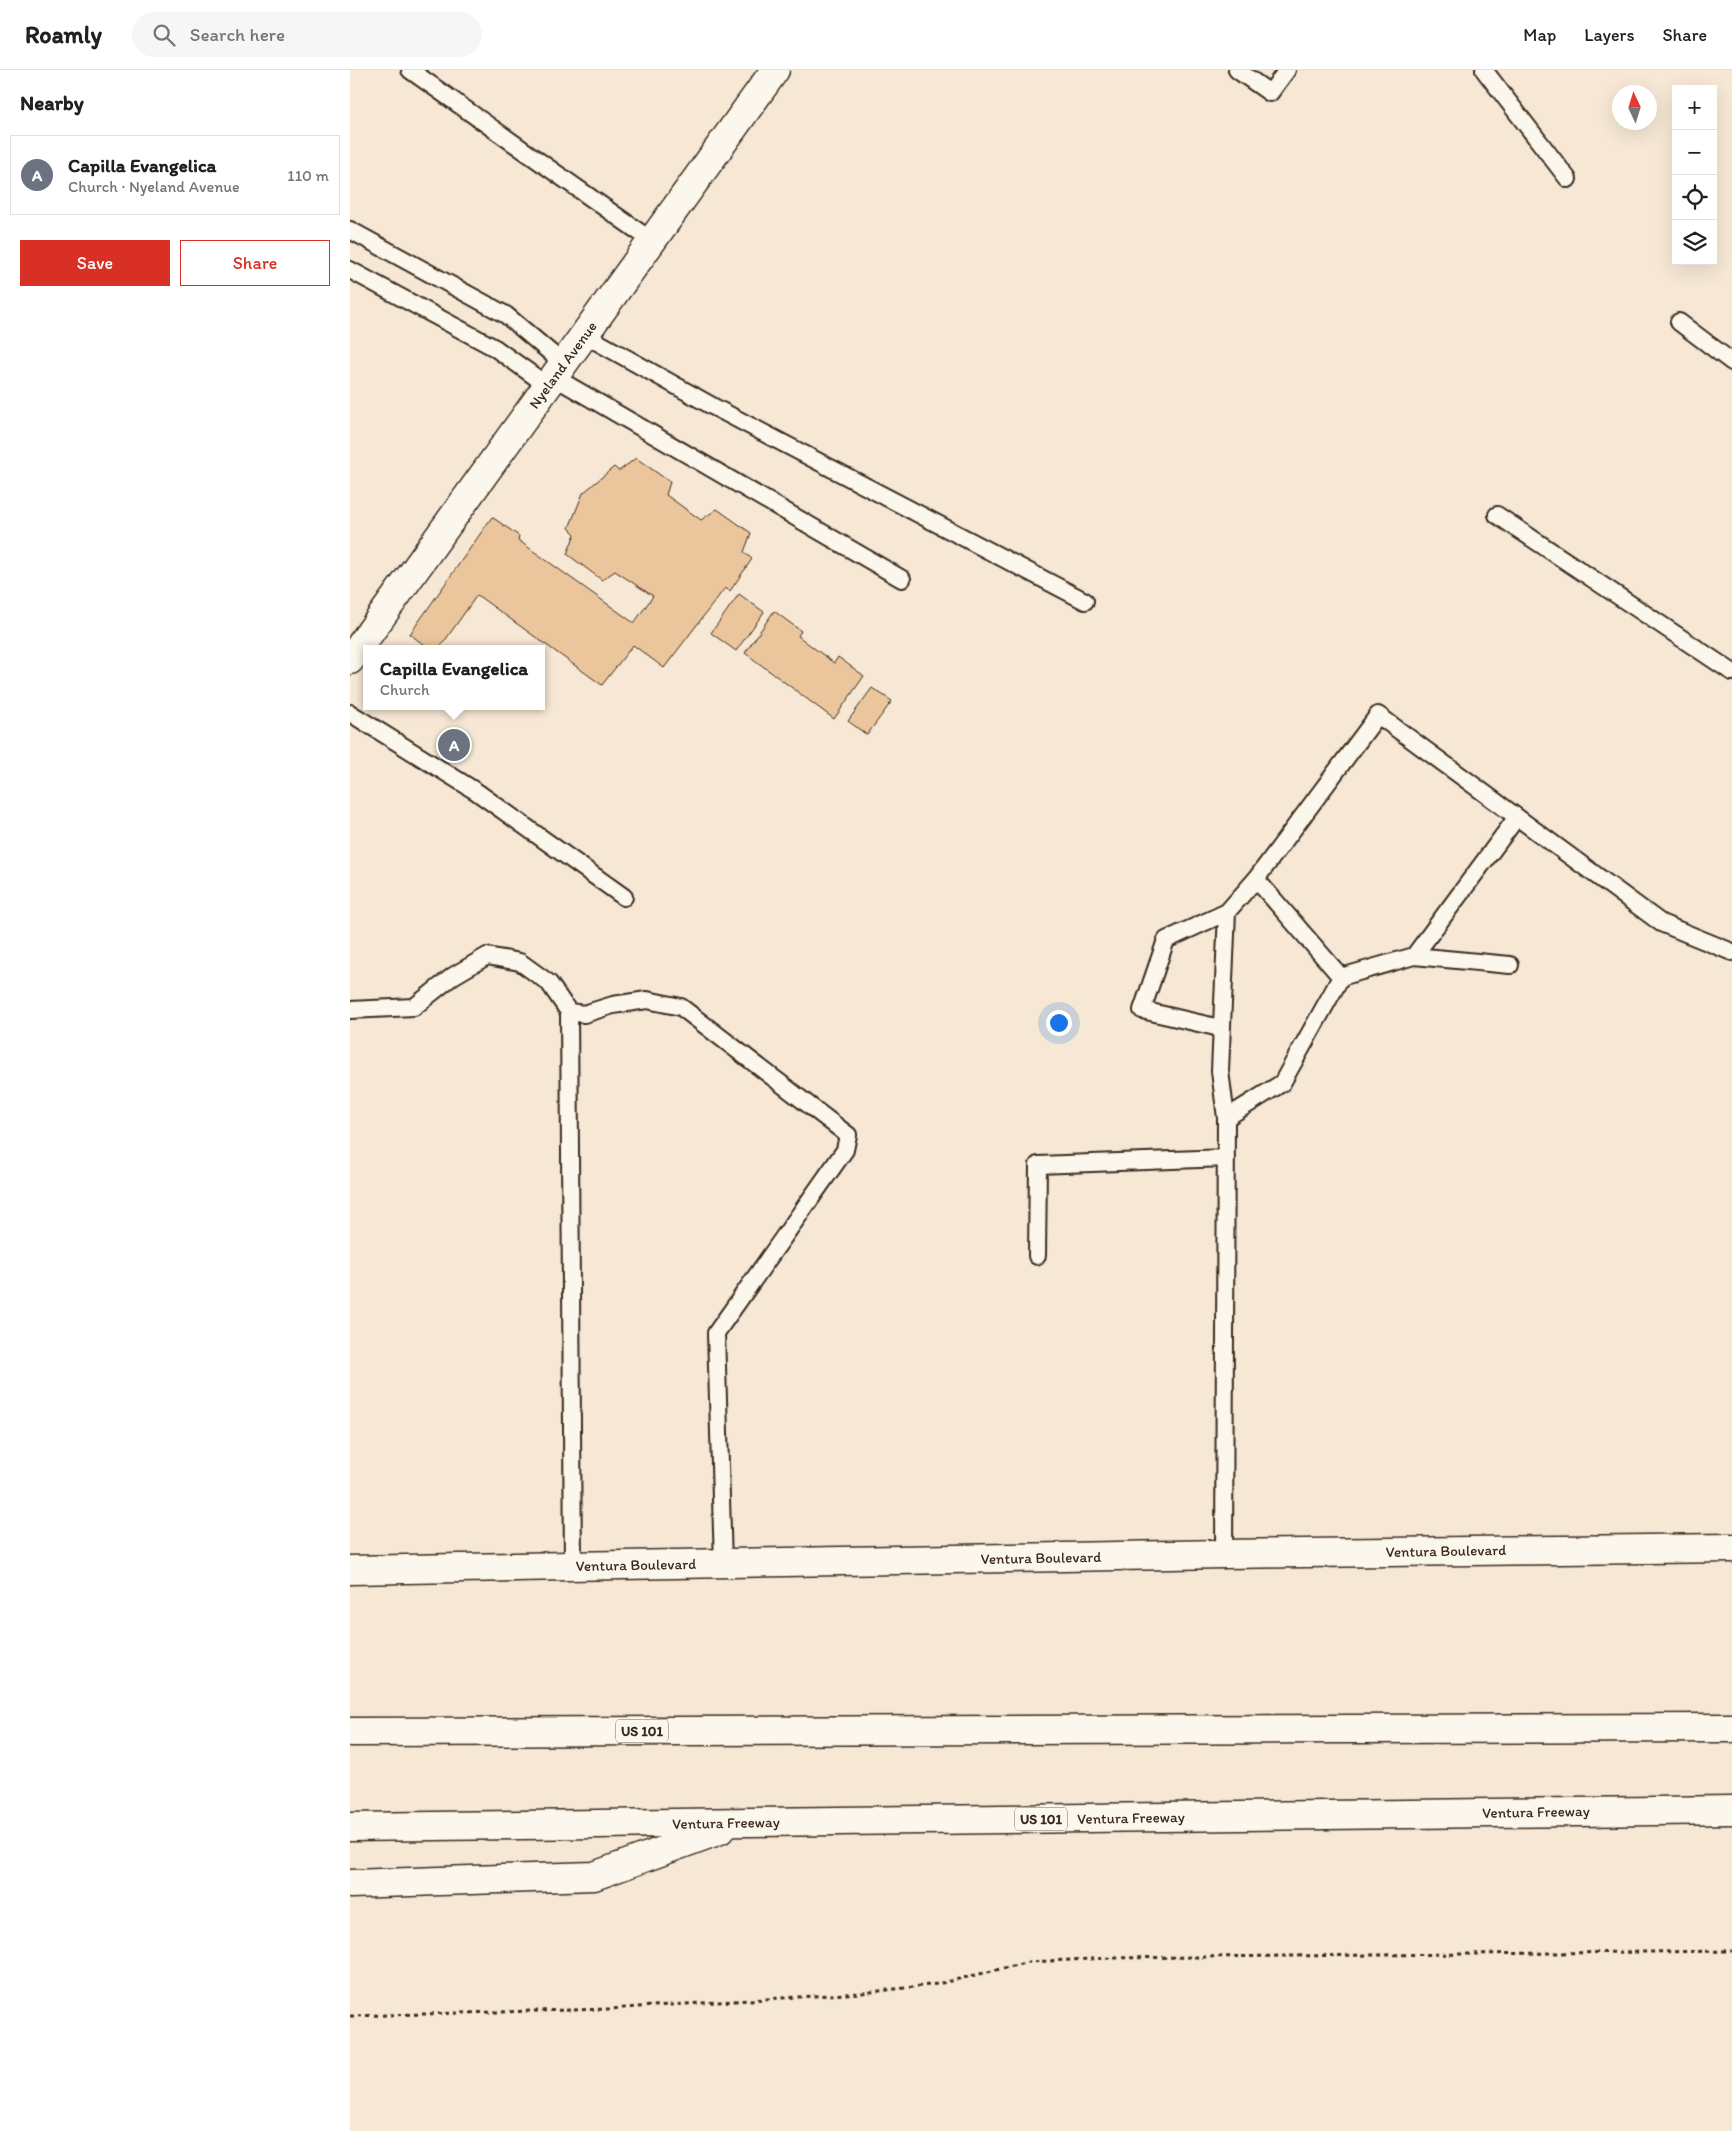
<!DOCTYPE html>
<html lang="en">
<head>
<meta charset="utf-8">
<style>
  body { margin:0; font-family:Itim,sans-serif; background:#f6f6f6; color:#202124 }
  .controls { position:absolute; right:15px; top:15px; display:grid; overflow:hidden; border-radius:0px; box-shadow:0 5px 20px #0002 }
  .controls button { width:45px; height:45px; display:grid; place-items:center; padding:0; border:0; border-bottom:1px solid #e0e0e0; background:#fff; color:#202124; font:25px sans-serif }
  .compass { position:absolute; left:1262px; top:15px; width:45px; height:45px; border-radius:50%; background:#fff; box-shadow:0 5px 20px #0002; rotate:356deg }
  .you { position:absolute; left:708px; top:952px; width:18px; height:18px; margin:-12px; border:4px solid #fff; border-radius:50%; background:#1a73e8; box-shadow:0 0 0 8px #1a73e833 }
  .badge { display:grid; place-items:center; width:32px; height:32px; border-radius:50%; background:#d93025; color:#fff; font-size:16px; font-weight:700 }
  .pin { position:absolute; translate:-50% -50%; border:2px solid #fff; box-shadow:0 1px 5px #0006 }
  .popup { position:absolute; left:13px; top:575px; width:182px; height:65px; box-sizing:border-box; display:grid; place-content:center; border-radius:0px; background:#fff; filter:drop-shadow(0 1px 4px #0005); font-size:16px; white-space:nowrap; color:#757577 }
  .popup b { font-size:19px; color:#202124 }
  .popup::after { content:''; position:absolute; left:50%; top:100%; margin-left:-10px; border:10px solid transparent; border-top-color:#fff }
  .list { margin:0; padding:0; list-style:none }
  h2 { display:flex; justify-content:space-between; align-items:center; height:65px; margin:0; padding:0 20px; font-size:21px }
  h2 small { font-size:16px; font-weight:400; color:#757577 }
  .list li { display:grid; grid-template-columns:32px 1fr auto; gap:15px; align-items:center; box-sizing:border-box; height:80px; margin:0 10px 10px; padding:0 10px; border:1px solid #e0e0e0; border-radius:0px }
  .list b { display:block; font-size:19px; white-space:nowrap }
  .list p { margin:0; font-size:16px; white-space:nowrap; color:#757577 }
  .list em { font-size:16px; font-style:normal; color:#757577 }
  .actions { display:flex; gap:10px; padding:15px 20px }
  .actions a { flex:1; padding:11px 0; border:1px solid #d93025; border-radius:0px; text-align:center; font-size:18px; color:#d93025 }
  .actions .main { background:#d93025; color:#fff }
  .icon { flex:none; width:28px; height:28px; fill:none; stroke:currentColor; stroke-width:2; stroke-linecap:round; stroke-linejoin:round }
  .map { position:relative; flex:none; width:1382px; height:2061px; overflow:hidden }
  header { display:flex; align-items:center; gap:30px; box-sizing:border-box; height:70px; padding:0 25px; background:#fff; border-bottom:1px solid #e0e0e0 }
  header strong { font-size:24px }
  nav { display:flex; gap:28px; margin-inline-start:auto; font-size:18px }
  .search { width:350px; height:45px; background:#f6f6f6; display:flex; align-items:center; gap:12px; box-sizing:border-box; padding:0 18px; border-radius:28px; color:#757577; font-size:19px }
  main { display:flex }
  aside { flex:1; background:#fff }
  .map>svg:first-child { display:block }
  .building { fill:#ebc69c; stroke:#3b2a1e }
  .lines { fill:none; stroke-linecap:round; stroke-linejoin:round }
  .lane-casing { stroke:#3b2a1e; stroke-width:20 }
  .street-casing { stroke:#3b2a1e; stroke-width:31 }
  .secondary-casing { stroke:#3b2a1e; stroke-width:31 }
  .highway-casing { stroke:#3b2a1e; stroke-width:31 }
  .path { stroke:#3b2a1e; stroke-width:3; stroke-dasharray:4 4; stroke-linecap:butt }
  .lane { stroke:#fbf7ec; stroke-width:16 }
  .street { stroke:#fbf7ec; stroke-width:28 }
  .secondary { stroke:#fbf7ec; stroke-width:28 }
  .highway { stroke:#fbf7ec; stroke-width:28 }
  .labels { text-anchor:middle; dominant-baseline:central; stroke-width:4; stroke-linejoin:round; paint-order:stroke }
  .shield { fill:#fbf7ec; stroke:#75685c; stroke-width:1 }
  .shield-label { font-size:14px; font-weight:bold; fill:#3b2a1e }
  .street-label { font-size:15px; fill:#3b2a1e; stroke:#fbf7ec }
</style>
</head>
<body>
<header>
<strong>Roamly</strong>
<div class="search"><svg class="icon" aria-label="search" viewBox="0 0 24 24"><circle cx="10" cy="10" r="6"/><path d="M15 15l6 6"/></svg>Search here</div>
<nav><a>Map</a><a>Layers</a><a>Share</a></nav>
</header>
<main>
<aside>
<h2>Nearby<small></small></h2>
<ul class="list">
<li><span class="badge" style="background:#6b7280">A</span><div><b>Capilla Evangelica</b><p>Church · Nyeland Avenue</p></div><em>110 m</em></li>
</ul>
<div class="actions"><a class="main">Save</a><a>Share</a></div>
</aside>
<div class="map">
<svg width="1382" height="2061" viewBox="0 0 1382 2061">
  <rect width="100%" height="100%" fill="#f6e8d4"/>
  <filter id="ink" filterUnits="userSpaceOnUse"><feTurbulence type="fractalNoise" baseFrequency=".02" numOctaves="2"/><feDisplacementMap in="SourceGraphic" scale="10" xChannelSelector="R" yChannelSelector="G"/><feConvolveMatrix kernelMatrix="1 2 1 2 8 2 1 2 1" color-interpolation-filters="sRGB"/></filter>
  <g filter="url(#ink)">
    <path class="building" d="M286 388 320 412 316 425 351 450 367 439 401 463 394 482 402 489 380 521 375 518 314 598 283 575 252 615 127 525 89 579H79L60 564 142 447 169 466 168 470 284 553 303 526 265 501 252 510 217 484 225 464 219 458 233 423 264 397 269 401Z
      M389 524 414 542 386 581 361 563Z
      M424 541 451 561 448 566 484 593 488 587 514 606 484 649 395 583Z
      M522 618 542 631 517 665 498 651Z"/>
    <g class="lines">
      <defs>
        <path id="lane" d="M60 0 302 171
          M887 0 920 23 937 0
          M1134 0 1218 109
          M0 160 156 245 214 294
          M0 200 145 278 198 316
          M1329 252 1382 292
          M235 265 364 337 735 531
          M204 307 552 509
          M1147 445 1382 602
          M0 643 127 722 274 827
          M1064 886 1160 895
          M991 907 1064 886 1167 747
          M0 940 64 937 103 906 137 886 170 892 199 913 219 942 234 944 263 935 297 930 331 937 498 1065 495 1080 366 1263 373 1494
          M219 942 223 1496
          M870 958 792 940 816 870 877 842
          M876 1048 870 1001 877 842 906 809
          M687 1186 688 1095 876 1088
          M874 1484 876 1048 932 1013 991 907 906 809 1028 645 1311 853 1382 882"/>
        <path id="street" d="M0 590 425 0"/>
        <path id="secondary" d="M0 1500 874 1484 1382 1478"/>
        <path id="highway" d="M0 1662 1382 1658
          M0 1757 1382 1740
          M0 1814 244 1806 370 1760"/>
      </defs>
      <use href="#lane" class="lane-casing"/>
      <use href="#street" class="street-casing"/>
      <use href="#secondary" class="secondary-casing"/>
      <use href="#highway" class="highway-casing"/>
      <path class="path" d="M0 1946 258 1939 512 1923 588 1914 679 1892 760 1888 1382 1881"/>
      <use href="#lane" class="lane"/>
      <use href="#street" class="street"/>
      <use href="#secondary" class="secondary"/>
      <use href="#highway" class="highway"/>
    </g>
  </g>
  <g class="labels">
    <g class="shield">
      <rect x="266" y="1649.5" width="52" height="23" rx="4"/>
      <rect x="665" y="1737.5" width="52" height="23" rx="4"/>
    </g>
    <g class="shield-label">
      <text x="292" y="1661">US 101</text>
      <text x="691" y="1749">US 101</text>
    </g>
    <g class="street-label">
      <text transform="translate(213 295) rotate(-54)">Nyeland Avenue</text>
      <text transform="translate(1096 1481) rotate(-1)">Ventura Boulevard</text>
      <text transform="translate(691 1488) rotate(-1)">Ventura Boulevard</text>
      <text transform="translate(286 1495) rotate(-1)">Ventura Boulevard</text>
      <text transform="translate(1186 1742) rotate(-1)">Ventura Freeway</text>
      <text transform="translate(781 1748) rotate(-1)">Ventura Freeway</text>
      <text transform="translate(376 1753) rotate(-1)">Ventura Freeway</text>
    </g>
  </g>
</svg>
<div class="controls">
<button>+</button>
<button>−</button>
<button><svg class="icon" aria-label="locate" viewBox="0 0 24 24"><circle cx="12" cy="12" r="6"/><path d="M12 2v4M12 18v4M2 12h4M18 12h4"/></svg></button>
<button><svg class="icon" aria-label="layers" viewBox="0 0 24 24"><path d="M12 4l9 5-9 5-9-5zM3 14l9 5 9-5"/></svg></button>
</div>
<svg class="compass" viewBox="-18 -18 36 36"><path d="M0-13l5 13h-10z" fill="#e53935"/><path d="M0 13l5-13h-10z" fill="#757577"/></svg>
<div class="you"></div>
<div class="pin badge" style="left:104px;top:675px;background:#6b7280">A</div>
<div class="popup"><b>Capilla Evangelica</b>Church</div>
</div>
</main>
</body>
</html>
